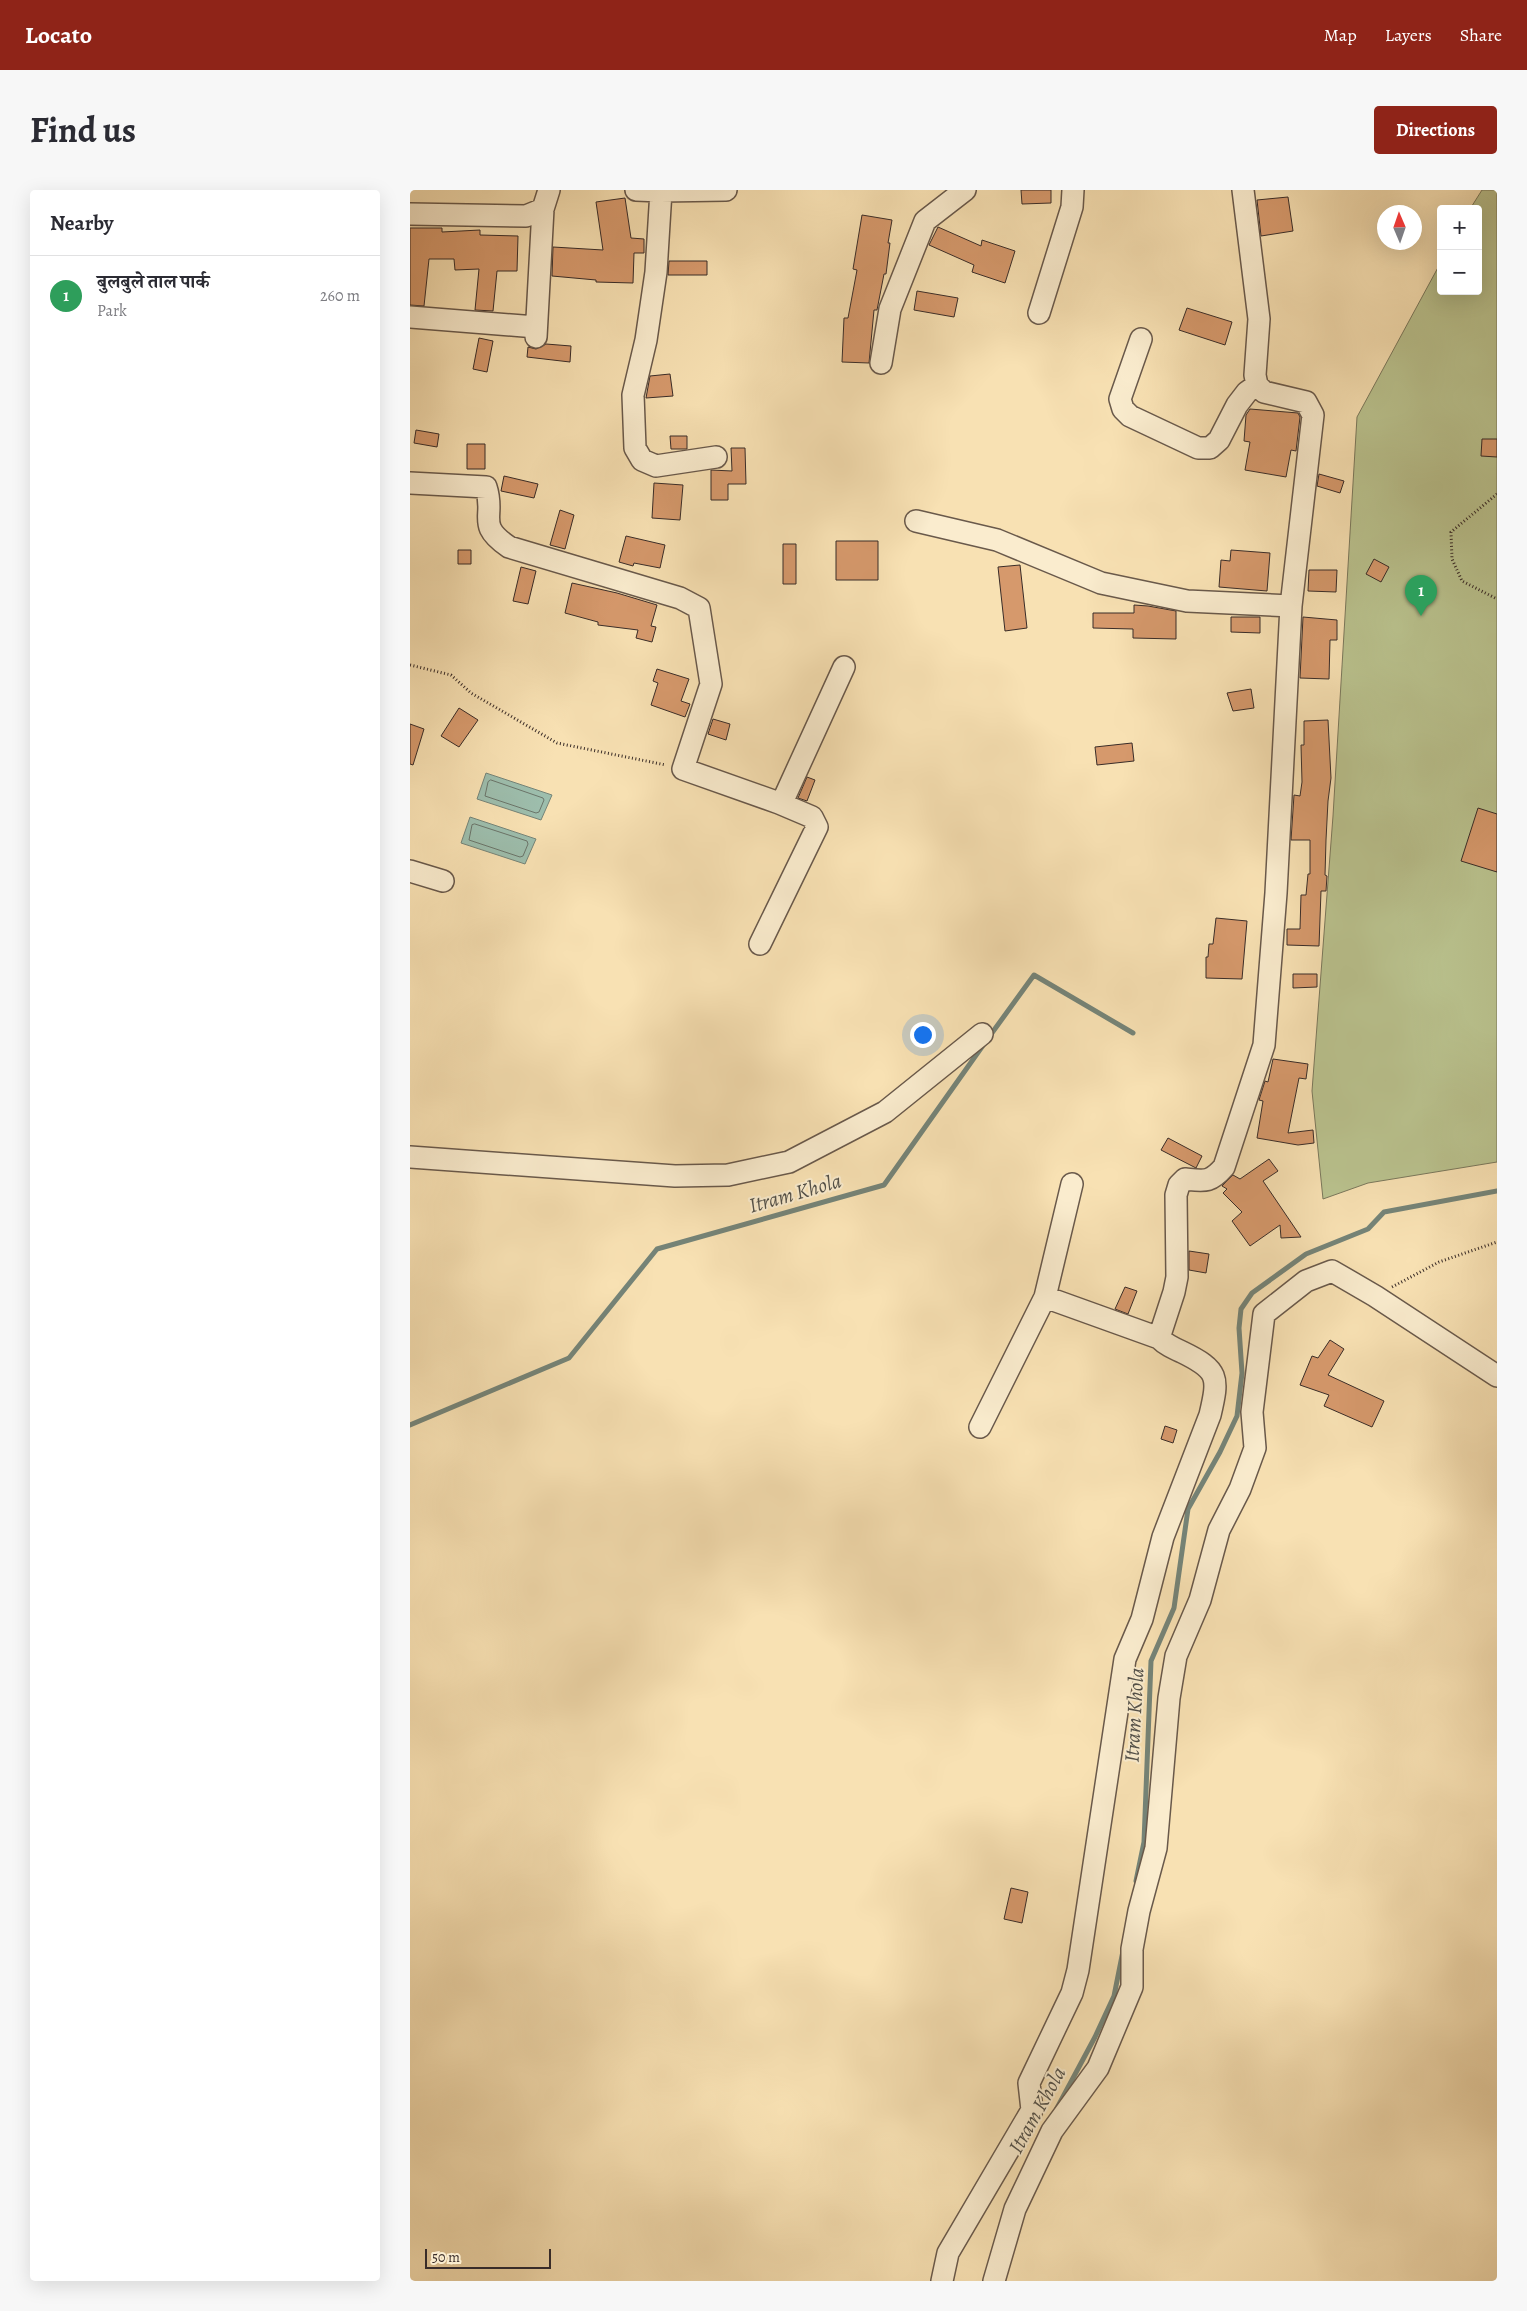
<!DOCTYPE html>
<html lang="en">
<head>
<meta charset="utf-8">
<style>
  body { margin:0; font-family:Alegreya,"Noto Serif Devanagari",serif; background:#f7f7f7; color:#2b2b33 }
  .controls { position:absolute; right:15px; top:15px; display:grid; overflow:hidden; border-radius:5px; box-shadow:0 5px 20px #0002 }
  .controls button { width:45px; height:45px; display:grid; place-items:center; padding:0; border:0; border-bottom:1px solid #e1e1e2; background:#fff; color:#2b2b33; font:25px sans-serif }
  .compass { position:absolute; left:967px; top:15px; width:45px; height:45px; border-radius:50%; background:#fff; box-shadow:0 5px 20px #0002; rotate:358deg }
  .scale { position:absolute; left:15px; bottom:12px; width:126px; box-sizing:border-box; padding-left:5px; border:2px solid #392c28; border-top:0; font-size:14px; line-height:18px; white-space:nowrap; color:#392c28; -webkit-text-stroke:4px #faecce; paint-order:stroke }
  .you { position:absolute; left:512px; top:844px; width:18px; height:18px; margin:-12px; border:4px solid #fff; border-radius:50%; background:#1a73e8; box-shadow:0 0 0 8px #1a73e833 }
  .badge { display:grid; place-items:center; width:32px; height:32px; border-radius:50%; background:#8f2418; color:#fff; font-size:16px; font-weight:700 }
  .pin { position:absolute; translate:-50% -41px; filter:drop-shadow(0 1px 2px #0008) }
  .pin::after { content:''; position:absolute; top:26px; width:18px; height:15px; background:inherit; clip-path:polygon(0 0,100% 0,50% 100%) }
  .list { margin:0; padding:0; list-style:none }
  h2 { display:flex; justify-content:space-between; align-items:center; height:65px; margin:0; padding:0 20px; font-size:21px }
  h2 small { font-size:16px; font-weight:400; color:#7c7c81 }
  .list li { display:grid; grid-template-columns:32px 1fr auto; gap:15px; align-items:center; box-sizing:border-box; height:80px; padding:0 20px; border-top:1px solid #e1e1e2 }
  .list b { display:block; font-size:19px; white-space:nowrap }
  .list p { margin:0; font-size:16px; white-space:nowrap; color:#7c7c81 }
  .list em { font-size:16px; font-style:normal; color:#7c7c81 }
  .map { position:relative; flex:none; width:1087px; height:2091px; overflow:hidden; border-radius:5px }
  header { display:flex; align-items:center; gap:30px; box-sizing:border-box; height:70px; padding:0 25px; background:#8f2418; color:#fff }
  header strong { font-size:24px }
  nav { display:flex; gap:28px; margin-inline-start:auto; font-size:18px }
  .intro { display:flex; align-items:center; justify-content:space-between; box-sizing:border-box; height:120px; padding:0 30px }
  h1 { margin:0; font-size:35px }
  .button { padding:12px 22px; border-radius:5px; background:#8f2418; color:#fff; font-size:18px; font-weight:700 }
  main { display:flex; gap:30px; padding:0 30px }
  aside { flex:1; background:#fff; border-radius:5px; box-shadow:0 5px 20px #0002 }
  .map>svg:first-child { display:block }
  .green { fill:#bac38f; stroke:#7a785c }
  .water { fill:#9dbead; stroke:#758478 }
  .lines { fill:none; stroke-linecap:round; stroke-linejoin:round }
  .shore { stroke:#6b756a; stroke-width:1 }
  .stream { stroke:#758478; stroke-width:5 }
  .building { fill:#d6996c; stroke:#392c28 }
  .minor-casing { stroke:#69594b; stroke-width:24 }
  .path { stroke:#392c28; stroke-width:3; stroke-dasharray:1 2.5; stroke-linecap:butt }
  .minor { stroke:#faecce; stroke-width:21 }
  .labels { text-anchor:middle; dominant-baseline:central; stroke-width:4; stroke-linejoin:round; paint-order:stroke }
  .water-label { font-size:21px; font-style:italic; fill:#525049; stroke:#faecce }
</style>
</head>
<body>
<header>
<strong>Locato</strong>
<nav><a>Map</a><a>Layers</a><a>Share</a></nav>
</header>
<div class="intro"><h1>Find us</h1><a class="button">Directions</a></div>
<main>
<aside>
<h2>Nearby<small></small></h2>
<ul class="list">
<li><span class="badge" style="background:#2e9e5b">1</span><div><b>बुलबुले ताल पार्क</b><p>Park</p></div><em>260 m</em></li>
</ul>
</aside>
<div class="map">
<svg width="1087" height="2091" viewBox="0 0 1087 2091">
  <rect width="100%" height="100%" fill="#f8e1b3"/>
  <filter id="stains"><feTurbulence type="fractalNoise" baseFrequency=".004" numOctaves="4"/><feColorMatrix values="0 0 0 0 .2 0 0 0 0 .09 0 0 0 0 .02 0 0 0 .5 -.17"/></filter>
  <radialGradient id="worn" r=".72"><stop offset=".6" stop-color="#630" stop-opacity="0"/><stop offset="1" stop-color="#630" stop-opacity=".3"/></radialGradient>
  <path class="green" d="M1072 0H1087V972L958 993 913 1009 902 901 923 626 947 227 1031 72V101H1068V19H1060Z"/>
  <path class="water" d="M76 583 142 605 131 630 67 609Z
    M60 627 126 649 115 674 51 653Z"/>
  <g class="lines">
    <path class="shore" d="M81 590 133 608 134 610 129 622 126 623 75 606 78 592Z
      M65 634 117 651 118 654 113 666 110 667 59 650 62 635Z"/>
    <path class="stream" d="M579 847 624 785 723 843
      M0 1235 159 1168 247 1059 474 995 574 854
      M726 1691 734 1652 741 1471 764 1418 778 1319 810 1262 827 1226 832 1183 829 1138 831 1119 842 1103 896 1064 958 1039 974 1022 1087 1001
      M647 1918 685 1847 704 1806 713 1761"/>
  </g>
  <path class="building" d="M611 0H641V13L612 14Z
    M878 7 883 41 851 46 847 10Z
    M215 8 221 48 234 49V63H224L223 93 186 92V90L142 86 143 57 193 60 186 12Z
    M452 25 482 30 478 53H480L476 84H474L467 120H464L459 173 432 172 434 128H438L447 80 443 79Z
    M528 37 571 56 572 50 605 61 595 93 562 82 564 75 519 55Z
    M0 38H32V42L70 40V45L108 46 107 81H87L83 121 65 120 69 79 45 80 44 69H19L14 116 0 115Z
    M259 71H297V85H258Z
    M507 101 548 108 544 127 504 120Z
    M777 118 822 132 815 155 769 140Z
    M69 148 83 151 77 182 63 179Z
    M136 154 161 156 160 172 117 167 118 157 126 159Z
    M260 184 263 206 236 208 240 186Z
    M840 219 888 223 890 227 886 261 881 260 876 287 835 280 840 252 834 251 836 225Z
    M6 240 29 244 27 257 4 253Z
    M260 246H277V259H261Z
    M1072 249H1087V267L1071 266Z
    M57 254H75V279H57Z
    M321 258H335L336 294H318V310H301V280L322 281Z
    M909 284 934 291 930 303 907 296Z
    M94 286 128 294 124 308 91 301Z
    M244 293 273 295 270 330 242 328Z
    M150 320 164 325 155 359 140 355Z
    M216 346 255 355 250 378 224 373 223 376 209 372Z
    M426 351H468V390H426Z
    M373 354H386V394H373Z
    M48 360H61V374H48Z
    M821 360 860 363 857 401 809 397 811 370 820 371Z
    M964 369 979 377 971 392 956 384Z
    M610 375 617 438 595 441 588 377Z
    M111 377 126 381 118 414 103 411Z
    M899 380H927L926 402 898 401Z
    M162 393 207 403 247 415 241 436 246 437 242 452 226 448 228 440 188 435V432L155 423Z
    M724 415 738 416 766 421V449L723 448V439L683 438V423H724Z
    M821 427H850V443L821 442Z
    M893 427 927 430V450H920L919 489 890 488Z
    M247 479 279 489 271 511 280 514 275 527 241 515 248 493 243 491Z
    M841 499 844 518 823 521 817 503Z
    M49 518 68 530 49 557 31 546Z
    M303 529 320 534 316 550 298 544Z
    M918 530 921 588 918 611 916 650 915 685 917 686 916 701H911L909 756 877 755V739H890L891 705H896L898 684H900V650H881L884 605 890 606 892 592 891 555H894V531Z
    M0 534 14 539 3 575 0 574Z
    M722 553 724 571 687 575 685 557Z
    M397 587 405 590 397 611 388 608Z
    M1068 618 1087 624V682L1051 671Z
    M806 728 837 731 832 789 796 788V767H798L799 754H803Z
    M883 784H907V797L883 798Z
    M863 869 898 874 896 889 889 888 878 943 903 940 904 953 888 955 847 948 853 911 849 910 855 891 858 892Z
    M758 948 792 966 786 978 751 960Z
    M859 969 868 981 853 991 891 1047 871 1048 870 1035 840 1056 822 1031 832 1022 813 1003 817 999 812 996 823 985 830 989Z
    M779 1061 799 1064 796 1083 779 1080Z
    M715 1097 727 1101 718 1124 705 1119Z
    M920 1150 934 1159 918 1185 974 1211 962 1237 914 1216 919 1205 890 1195 902 1166 908 1168Z
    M755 1236 767 1240 763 1253 751 1249Z
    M601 1698 618 1702 612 1733 594 1729Z"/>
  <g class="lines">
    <defs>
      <path id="minor" d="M226 0 251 1
        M0 24 116 26 133 19 139 0
        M629 123 662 17 663 0
        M0 127 126 137
        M126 147 133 19
        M731 149 710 209 713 219 720 226 788 258H800L809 250 827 215 837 202 847 195
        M471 173 480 119 515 31 555 0
        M306 267 246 276 232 270 225 258 223 205 236 150 246 82 251 1 316 0
        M0 293 76 297C86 327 65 334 99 357L270 408 289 418 301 494 273 579 369 613 375 606 434 477
        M506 331 587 350 691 393 777 411 881 416
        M0 681 33 691
        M350 754 407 637 402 627 369 613
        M0 967 265 986 318 985 379 972 475 922 572 844
        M635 1107 749 1148
        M570 1237 635 1107 662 994
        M532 2091 538 2063 622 1920 619 1893 662 1803 668 1780 715 1469 732 1429 753 1347 800 1225C809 1187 809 1180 772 1162 763 1158 756 1155 749 1148L764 1102 767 1087 766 1005 769 995 775 989C795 991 800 993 814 977L854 855 866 703 881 416 903 225 896 212 854 202 847 195 845 185 849 129 833 0
        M584 2091 605 2019 642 1941 688 1878 722 1797V1759L729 1721 746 1658 759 1508 766 1466 790 1410 809 1340 830 1299 845 1258 842 1222 854 1124 896 1091 922 1081 965 1106 1087 1186"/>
    </defs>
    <use href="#minor" class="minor-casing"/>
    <path class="path" d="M1087 304 1041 342 1042 369 1052 391 1087 409
      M0 475 41 485 61 503 147 553 256 575
      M982 1097 1029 1072 1087 1052"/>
    <use href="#minor" class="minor"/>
  </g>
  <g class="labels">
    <g class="water-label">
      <text transform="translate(385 1003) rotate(-16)">Itram Khola</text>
      <text transform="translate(724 1525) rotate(-87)">Itram Khola</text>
      <text transform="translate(627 1920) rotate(-61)">Itram Khola</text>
    </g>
  </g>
  <rect width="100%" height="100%" filter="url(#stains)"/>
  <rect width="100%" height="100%" fill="url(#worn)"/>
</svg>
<div class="controls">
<button>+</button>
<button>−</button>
</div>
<svg class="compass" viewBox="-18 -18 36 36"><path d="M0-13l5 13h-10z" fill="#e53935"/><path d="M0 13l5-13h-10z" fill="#7c7c81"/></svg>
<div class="scale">50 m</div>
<div class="you"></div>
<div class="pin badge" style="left:1011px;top:426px;background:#2e9e5b">1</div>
</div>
</main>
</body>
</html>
